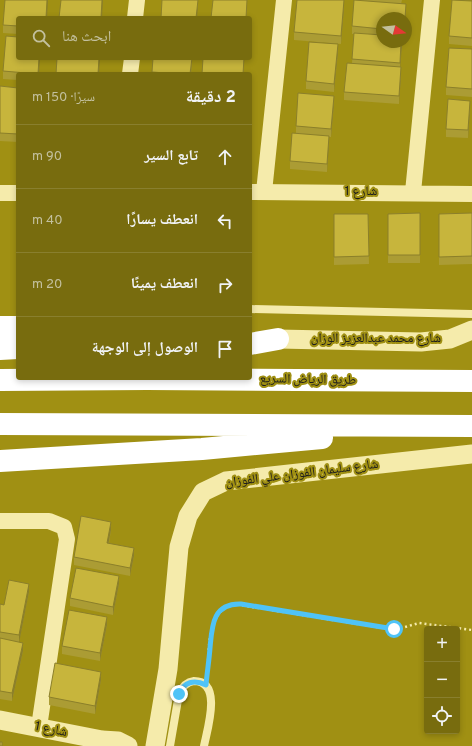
<!DOCTYPE html>
<html lang="ar">
<head>
<meta charset="utf-8">
<style>
  body { margin:0; font-family:Overpass,"Noto Naskh Arabic",sans-serif; background:#7f741c; color:#f1f3f6; direction:rtl }
  .controls { position:absolute; right:12px; bottom:12px; display:grid; overflow:hidden; border-radius:4px; box-shadow:0 2px 6px #0003 }
  .controls button { width:36px; height:36px; display:grid; place-items:center; padding:0; border:0; border-bottom:1px solid #897f2e; background:#786c0e; color:#f1f3f6; font:20px sans-serif }
  .compass { position:absolute; left:376px; top:12px; width:36px; height:36px; border-radius:50%; background:#786c0e; box-shadow:0 2px 6px #0003; rotate:105deg }
  .stop { position:absolute; width:12px; height:12px; margin:-9px; border:3px solid #4fc3f7; border-radius:50%; background:#fff }
  .stop.end { background:#4fc3f7; border-color:#fff; box-shadow:0 1px 4px #0008 }
  .list { margin:0; padding:0; list-style:none }
  h2 { display:flex; justify-content:space-between; align-items:center; height:52px; margin:0; padding:0 16px; font-size:17px }
  h2 small { font-size:13px; font-weight:400; color:#c3c09e }
  .list li { display:grid; grid-template-columns:26px 1fr auto; gap:12px; align-items:center; box-sizing:border-box; height:64px; padding:0 16px; border-top:1px solid #897f2e }
  .list b { display:block; font-size:15px; white-space:nowrap }
  .list em { font-size:13px; font-style:normal; color:#c3c09e }
  .icon { flex:none; width:22px; height:22px; fill:none; stroke:currentColor; stroke-width:2; stroke-linecap:round; stroke-linejoin:round }
  .map { position:relative; flex:none; width:472px; height:746px; overflow:hidden; direction:ltr }
  .search { position:absolute; background:#786c0e; box-shadow:0 2px 6px #0003; left:16px; top:16px; width:236px; height:44px; display:flex; align-items:center; gap:10px; box-sizing:border-box; padding:0 14px; border-radius:4px; color:#c3c09e; font-size:15px }
  .panel { position:absolute; background:#786c0e; box-shadow:0 2px 6px #0003; left:16px; top:72px; width:236px; height:308px; border-radius:4px; direction:rtl }
  .map>svg:first-child { display:block }
  .lines { fill:none; stroke-linecap:round; stroke-linejoin:round }
  .path { stroke:#f5ebab; stroke-width:2.5; stroke-dasharray:2 3; stroke-linecap:butt }
  .service { stroke:#f5ebab; stroke-width:8 }
  .minor { stroke:#f5ebab; stroke-width:16 }
  .tertiary { stroke:#f5ebab; stroke-width:19 }
  .motorway { stroke:#fff; stroke-width:22 }
  .wall { fill:#ab9c34 }
  .shaded-wall { fill:#8b7f2a }
  .building { fill:#c7b53c; stroke:#8b7f2a }
  .route { stroke:#4fc3f7; stroke-width:5 }
  .labels { text-anchor:middle; dominant-baseline:central; stroke-width:4; stroke-linejoin:round; paint-order:stroke }
  .street-label { font-size:13px; fill:#1d1d1d; stroke:#a09013 }
</style>
</head>
<body>
<div class="map">
<svg width="472" height="746" viewBox="0 0 472 746">
  <rect width="100%" height="100%" fill="#a09013"/>
  <g class="lines">
    <path class="path" d="M207 675C210 651 205 611 234 604L389 629H398L419 623 472 630"/>
    <path class="service" d="M250 309 472 314
      M170 746 179 694C182 687 186 682 194 681 223 681 207 730 204 746"/>
    <path class="minor" d="M135 18 137 0
      M130 74 132 58
      M250 192 472 194
      M264 192 284 0
      M413 192 432 0
      M0 193H18
      M0 521H49L64 527 67 539 39 727"/>
    <path class="tertiary" d="M278 339 421 342 450 339 472 330
      M0 720 102 740 118 741 128 746
      M155 746 168 669 179 547 188 516 203 492 226 481 472 454"/>
    <path class="motorway" d="M0 327H18
      M250 344 278 339
      M0 349 18 348
      M0 380 147 379 472 381
      M0 424 472 426
      M0 461 202 449 322 438"/>
  </g>
  <path class="wall" d="M358 0H402L401 4 406 12 382 18V42H402L400 67 401 75 399 104 344 100V92L352 63 354 34H352V26Z
    M472 1V46L449 44V36Z
    M344 8 341 44 294 40V32Z
    M18 18V34L3 33V25Z
    M472 49V97L446 95V87Z
    M338 52 334 92 306 89V81Z
    M153 58H192L191 74H152Z
    M3 71 39 74H18V80L3 79Z
    M0 86 18 88V142L0 141Z
    M334 104 331 137H329L327 172 290 169V161L296 133V126Z
    M470 109 468 138 446 137V129Z
    M420 213V263H388V214Z
    M472 213V264L439 265V214Z
    M334 214H368L369 264 334 265Z
    M111 530 109 543 134 556 130 576 74 565V557Z
    M119 584 113 615 70 606V598Z
    M29 592 19 642 23 651 12 701 0 699V604L4 605Z
    M107 625 100 661 62 654V646Z
    M101 680 95 714 49 705V697Z"/>
  <path class="shaded-wall" d="M47 0H48L47 18H46Z
    M102 0H103L102 18H101Z
    M198 0V4L197 18H196Z
    M344 0V8L341 44V36Z
    M401 42 402 45 400 71V63Z
    M338 44V52L334 92V84Z
    M39 58H40L39 74H38Z
    M99 58H100L99 74H98Z
    M192 58 191 74H190Z
    M401 67V75L399 104V96Z
    M334 96V104L331 137V129Z
    M470 101V109L468 138V130Z
    M329 136V144L327 172V164Z
    M111 522V530L107 551V543Z
    M134 548V556L130 576V568Z
    M119 576V584L113 615V607Z
    M29 584V592L19 643V635Z
    M107 617V625L100 661V653Z
    M23 643V651L12 701V693Z
    M101 672V680L95 714V706Z"/>
  <path class="building" d="M5 0H47L46 18H18V26L3 25Z
    M61 0H102L101 18H59Z
    M162 0H198L196 18H161Z
    M213 0H247L246 18H211Z
    M297 0H344L341 36 294 32Z
    M354 0 406 4 405 18H382V29L352 26Z
    M452 0 472 1V38L449 36Z
    M354 33 382 35V42H401L400 63 352 59Z
    M6 36 18 37V58H39L38 74 3 71Z
    M309 42 338 44 334 84 306 81Z
    M449 48 472 49V89L446 87Z
    M57 58H99L98 74H56Z
    M153 58H192L190 74H179L152 72Z
    M203 58H244L243 74H202Z
    M347 63 401 67 399 96 344 92Z
    M0 86 18 88V134L0 133Z
    M298 93 334 96 331 129 296 126Z
    M448 99 470 101 468 130 446 129Z
    M292 133 329 136 327 164 290 161Z
    M420 213V255H388V214Z
    M472 213V256L439 257V214Z
    M334 214H368L369 256 334 257Z
    M81 516 111 522 107 543 134 548 130 568 74 557Z
    M76 568 119 576 113 607 70 598Z
    M9 580 29 584 19 635 0 632V604L4 605Z
    M69 610 107 617 100 653 62 646Z
    M0 638 23 643 12 693 0 691Z
    M55 663 101 672 95 706 49 697Z
    M0 742H2V746H0Z"/>
  <g class="lines">
    <path class="route" d="M179 694C184 682 194 679 206 685 207 673 209 661 210 648 212 627 212 603 241 604L394 629"/>
  </g>
  <g class="labels">
    <g class="street-label">
      <text x="361" y="192">شارع 1</text>
      <text x="376" y="339">شارع محمد عبدالعزيز الوزان</text>
      <text transform="translate(308 380) rotate(1)">طريق الرياض السريع</text>
      <text transform="translate(302 474) rotate(-7)">شارع سليمان الفوزان علي الفوزان</text>
      <text transform="translate(51 730) rotate(11)">شارع 1</text>
    </g>
  </g>
</svg>
<div class="controls">
<button>+</button>
<button>−</button>
<button><svg class="icon" aria-label="locate" viewBox="0 0 24 24"><circle cx="12" cy="12" r="6"/><path d="M12 2v4M12 18v4M2 12h4M18 12h4"/></svg></button>
</div>
<svg class="compass" viewBox="-18 -18 36 36"><path d="M0-13l5 13h-10z" fill="#e53935"/><path d="M0 13l5-13h-10z" fill="#c3c09e"/></svg>
<div class="stop" style="left:394px;top:629px"></div>
<div class="stop end" style="left:179px;top:694px"></div>
<div class="search"><svg class="icon" aria-label="search" viewBox="0 0 24 24"><circle cx="10" cy="10" r="6"/><path d="M15 15l6 6"/></svg>ابحث هنا</div>
<section class="panel">
<h2>2 دقيقة<small>سيرًا · 150 m</small></h2>
<ul class="list">
<li><svg class="icon" aria-label="ahead" viewBox="0 0 24 24"><path d="M12 20V5M6 11l6-6 6 6"/></svg><div><b>تابع السير</b></div><em>90 m</em></li>
<li><svg class="icon" aria-label="left" viewBox="0 0 24 24"><path d="M17 20v-9H6M10 6l-5 5 5 5"/></svg><div><b>انعطف يسارًا</b></div><em>40 m</em></li>
<li><svg class="icon" aria-label="right" viewBox="0 0 24 24"><path d="M7 20v-9h11M14 6l5 5-5 5"/></svg><div><b>انعطف يمينًا</b></div><em>20 m</em></li>
<li><svg class="icon" aria-label="arrive" viewBox="0 0 24 24"><path d="M6 21V4h12l-3 4 3 4H6"/></svg><div><b>الوصول إلى الوجهة</b></div></li>
</ul>
</section>
</div>
</body>
</html>
